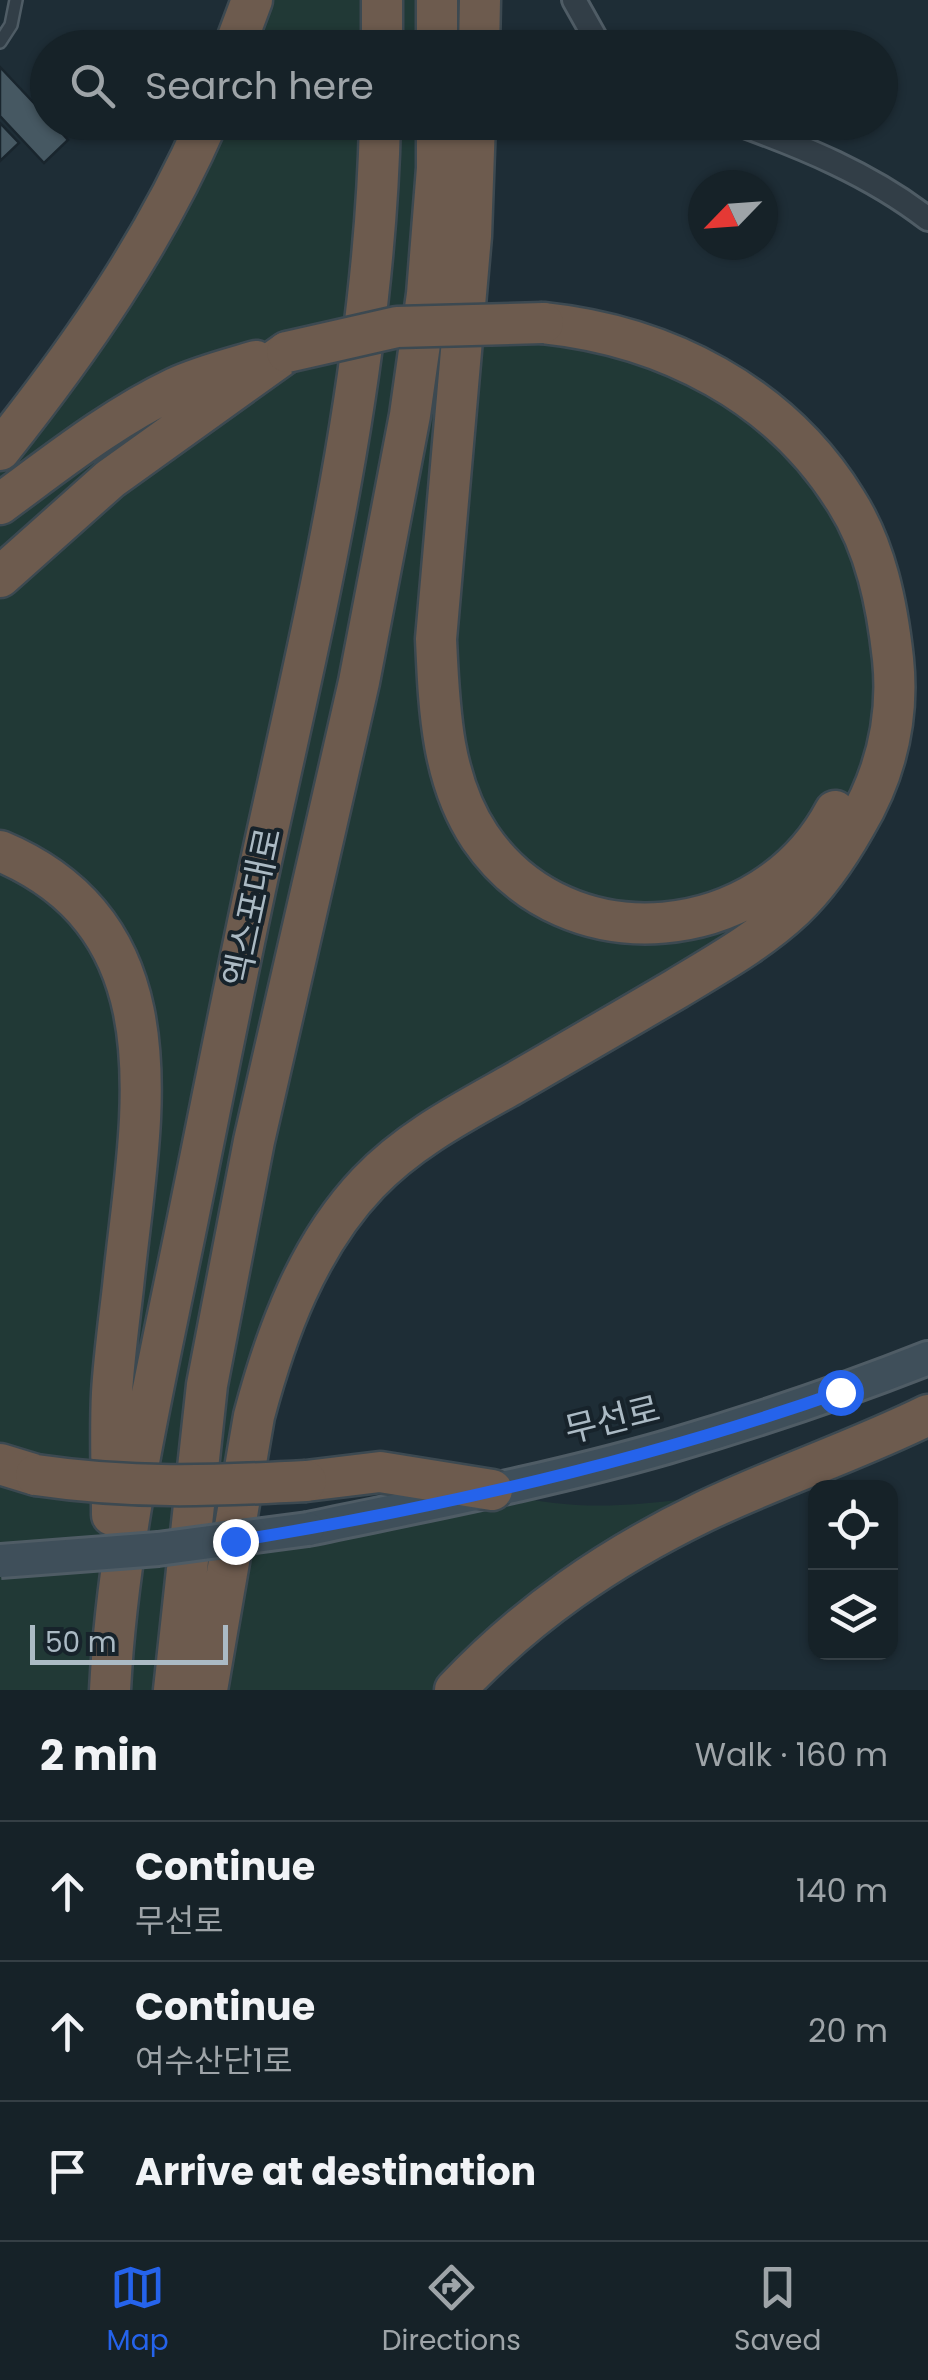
<!DOCTYPE html>
<html lang="en">
<head>
<meta charset="utf-8">
<style>
  body { margin:0; font-family:Poppins,"Noto Sans KR",sans-serif; background:#1f2a30; color:#f1f3f6 }
  .controls { position:absolute; right:30px; bottom:30px; display:grid; overflow:hidden; border-radius:20px; box-shadow:0 2px 8px #0004 }
  .controls button { width:90px; height:90px; display:grid; place-items:center; padding:0; border:0; border-bottom:2px solid #353f45; background:#162228; color:#f1f3f6; font:50px sans-serif }
  .compass { position:absolute; left:688px; top:170px; width:90px; height:90px; border-radius:50%; background:#162228; box-shadow:0 2px 8px #0004; rotate:245deg }
  .scale { position:absolute; left:30px; bottom:25px; width:198px; box-sizing:border-box; padding-left:10px; border:5px solid #abbac4; border-top:0; font-size:28px; line-height:35px; white-space:nowrap; color:#abbac4; -webkit-text-stroke:8px #17232b; paint-order:stroke }
  .stop { position:absolute; width:30px; height:30px; margin:-22px; border:8px solid #2563eb; border-radius:50%; background:#fff }
  .stop.end { background:#2563eb; border-color:#fff; box-shadow:0 2px 10px #0008 }
  .list { margin:0; padding:0; list-style:none }
  h2 { display:flex; justify-content:space-between; align-items:center; height:130px; margin:0; padding:0 40px; font-size:42px }
  h2 small { font-size:32px; font-weight:400; color:#9ea4a8 }
  .list li { display:grid; grid-template-columns:65px 1fr auto; gap:30px; align-items:center; box-sizing:border-box; height:140px; padding:0 40px; border-top:2px solid #353f45 }
  .list b { display:block; font-size:38px; white-space:nowrap }
  .list p { margin:0; font-size:32px; white-space:nowrap; color:#9ea4a8 }
  .list em { font-size:32px; font-style:normal; color:#9ea4a8 }
  .icon { flex:none; width:55px; height:55px; fill:none; stroke:currentColor; stroke-width:2; stroke-linecap:round; stroke-linejoin:round }
  .map { position:relative; flex:none; width:928px; height:1690px; overflow:hidden }
  .search { position:absolute; background:#162228; box-shadow:0 2px 8px #0004; left:30px; right:30px; top:30px; height:110px; display:flex; align-items:center; gap:25px; box-sizing:border-box; padding:0 35px; border-radius:55px; color:#9ea4a8; font-size:38px }
  .sheet { height:550px; background:#162228 }
  nav { display:flex; justify-content:space-around; align-items:center; box-sizing:border-box; height:140px; border-top:2px solid #353f45; background:#162228; font-size:28px; color:#9ea4a8 }
  nav a { display:grid; justify-items:center; gap:5px }
  nav .on { color:#2563eb }
  .map>svg:first-child { display:block }
  .green { fill:#213936 }
  .building { fill:#465862; stroke:#19252d; stroke-width:2.5 }
  .lines { fill:none; stroke-linecap:round; stroke-linejoin:round }
  .lane-casing { stroke:#4f5c65; stroke-width:16 }
  .street-casing { stroke:#4f5c65; stroke-width:28 }
  .secondary-casing { stroke:#4f5c65; stroke-width:38 }
  .highway-casing { stroke:#3c4951; stroke-width:45 }
  .lane { stroke:#323e47; stroke-width:11 }
  .street { stroke:#323e47; stroke-width:22 }
  .secondary { stroke:#3f4f5a; stroke-width:32 }
  .highway { stroke:#6d5b4e; stroke-width:40 }
  .secondary-bridge-casing { stroke:#4f5c65; stroke-width:38; stroke-linecap:butt }
  .highway-bridge-casing { stroke:#3c4951; stroke-width:45; stroke-linecap:butt }
  .secondary-bridge { stroke:#3f4f5a; stroke-width:32 }
  .highway-bridge { stroke:#6d5b4e; stroke-width:40 }
  .route { stroke:#2563eb; stroke-width:12 }
  .labels { text-anchor:middle; dominant-baseline:central; stroke-width:8; stroke-linejoin:round; paint-order:stroke }
  .street-label { font-size:35px; fill:#abbac4; stroke:#17232b }
</style>
</head>
<body>
<div class="map">
<svg width="928" height="1690" viewBox="0 0 928 1690">
  <rect width="100%" height="100%" fill="#1e2d36"/>
  <path class="green" d="M252 0H480L479 47 234 48Z
    M207 123H475L463 324 613 335 825 469 895 683 830 866 464 1111 319 1249 235 1540 492 1490C557 1510 617 1508 684 1499L688 1507 455 1690H0V450Z"/>
  <path class="building" d="M0 67 48 118V122H52L68 140 44 163 0 116Z
    M0 123 19 143 0 161Z"/>
  <g class="lines">
    <defs>
      <path id="lane" d="M0 42 11 25 16 0"/>
      <path id="street" d="M574 0 601 48
        M734 122C803 147 870 174 928 219"/>
      <path id="secondary" d="M308 1529C427 1504 549 1481 667 1447 755 1421 842 1392 928 1358"/>
      <path id="highway" d="M234 48 252 0
        M382 48V0
        M437 48V0
        M479 48 480 0
        M475 122 471 236 436 639C439 706 441 779 480 837 568 966 764 945 835 811
        M0 450C81 348 154 243 207 122
        M0 504C56 463 112 418 175 388 201 376 229 369 256 361
        M0 577 110 479 287 352
        M0 851C188 930 139 1125 123 1287 119 1322 114 1358 112 1393 110 1434 112 1475 112 1515
        M0 1464 36 1475
        M306 1481 380 1472 492 1490
        M110 1690C117 1551 149 1408 177 1272 208 1123 236 973 269 825 320 594 375 360 380 122
        M174 1690 207 1385 254 1141 359 682 410 415 427 294 437 168V122
        M207 1690 254 1416C276 1333 308 1246 368 1183 409 1140 461 1113 511 1085 567 1053 621 1021 676 989 717 964 759 941 794 908 819 884 838 856 855 826 886 774 899 718 893 659 887 604 876 548 846 501 780 394 666 336 543 323
        M455 1690C527 1614 608 1558 703 1512 776 1477 855 1451 928 1415"/>
    </defs>
    <use href="#lane" class="lane-casing"/>
    <use href="#street" class="street-casing"/>
    <use href="#secondary" class="secondary-casing"/>
    <use href="#highway" class="highway-casing"/>
    <use href="#lane" class="lane"/>
    <use href="#street" class="street"/>
    <use href="#secondary" class="secondary"/>
    <use href="#highway" class="highway"/>
    <defs>
      <path id="secondary-bridge" d="M0 1561 158 1549 308 1529"/>
      <path id="highway-bridge" d="M287 352 397 327 543 323
        M36 1475C130 1489 211 1486 306 1481"/>
    </defs>
    <use href="#secondary-bridge" class="secondary-bridge-casing"/>
    <use href="#highway-bridge" class="highway-bridge-casing"/>
    <use href="#secondary-bridge" class="secondary-bridge"/>
    <use href="#highway-bridge" class="highway-bridge"/>
  </g>
  <g class="lines">
    <path class="route" d="M235 1541C439 1508 644 1461 840 1392"/>
  </g>
  <g class="labels">
    <g class="street-label">
      <text transform="translate(252 907) rotate(-78)">엑스포대로</text>
      <text transform="translate(612 1419) rotate(-14)">무선로</text>
    </g>
  </g>
</svg>
<div class="controls">
<button><svg class="icon" aria-label="locate" viewBox="0 0 24 24"><circle cx="12" cy="12" r="6"/><path d="M12 2v4M12 18v4M2 12h4M18 12h4"/></svg></button>
<button><svg class="icon" aria-label="layers" viewBox="0 0 24 24"><path d="M12 4l9 5-9 5-9-5zM3 14l9 5 9-5"/></svg></button>
</div>
<svg class="compass" viewBox="-18 -18 36 36"><path d="M0-13l5 13h-10z" fill="#e53935"/><path d="M0 13l5-13h-10z" fill="#9ea4a8"/></svg>
<div class="scale">50 m</div>
<div class="stop" style="left:840px;top:1392px"></div>
<div class="stop end" style="left:235px;top:1541px"></div>
<div class="search"><svg class="icon" aria-label="search" viewBox="0 0 24 24"><circle cx="10" cy="10" r="6"/><path d="M15 15l6 6"/></svg>Search here</div>
</div>
<section class="sheet">
<h2>2 min<small>Walk · 160 m</small></h2>
<ul class="list">
<li><svg class="icon" aria-label="ahead" viewBox="0 0 24 24"><path d="M12 20V5M6 11l6-6 6 6"/></svg><div><b>Continue</b><p>무선로</p></div><em>140 m</em></li>
<li><svg class="icon" aria-label="ahead" viewBox="0 0 24 24"><path d="M12 20V5M6 11l6-6 6 6"/></svg><div><b>Continue</b><p>여수산단1로</p></div><em>20 m</em></li>
<li><svg class="icon" aria-label="arrive" viewBox="0 0 24 24"><path d="M6 21V4h12l-3 4 3 4H6"/></svg><div><b>Arrive at destination</b></div></li>
</ul>
</section>
<nav>
<a class="on"><svg class="icon" aria-label="map" viewBox="0 0 24 24"><path d="M3 6l6-2 6 2 6-2v14l-6 2-6-2-6 2zM9 4v14M15 6v14"/></svg>Map</a>
<a><svg class="icon" aria-label="directions" viewBox="0 0 24 24"><path d="M12 3l9 9-9 9-9-9zM9 14v-3h6M13 9l2 2-2 2"/></svg>Directions</a>
<a><svg class="icon" aria-label="saved" viewBox="0 0 24 24"><path d="M7 4h10v16l-5-4-5 4z"/></svg>Saved</a>
</nav>
</body>
</html>
